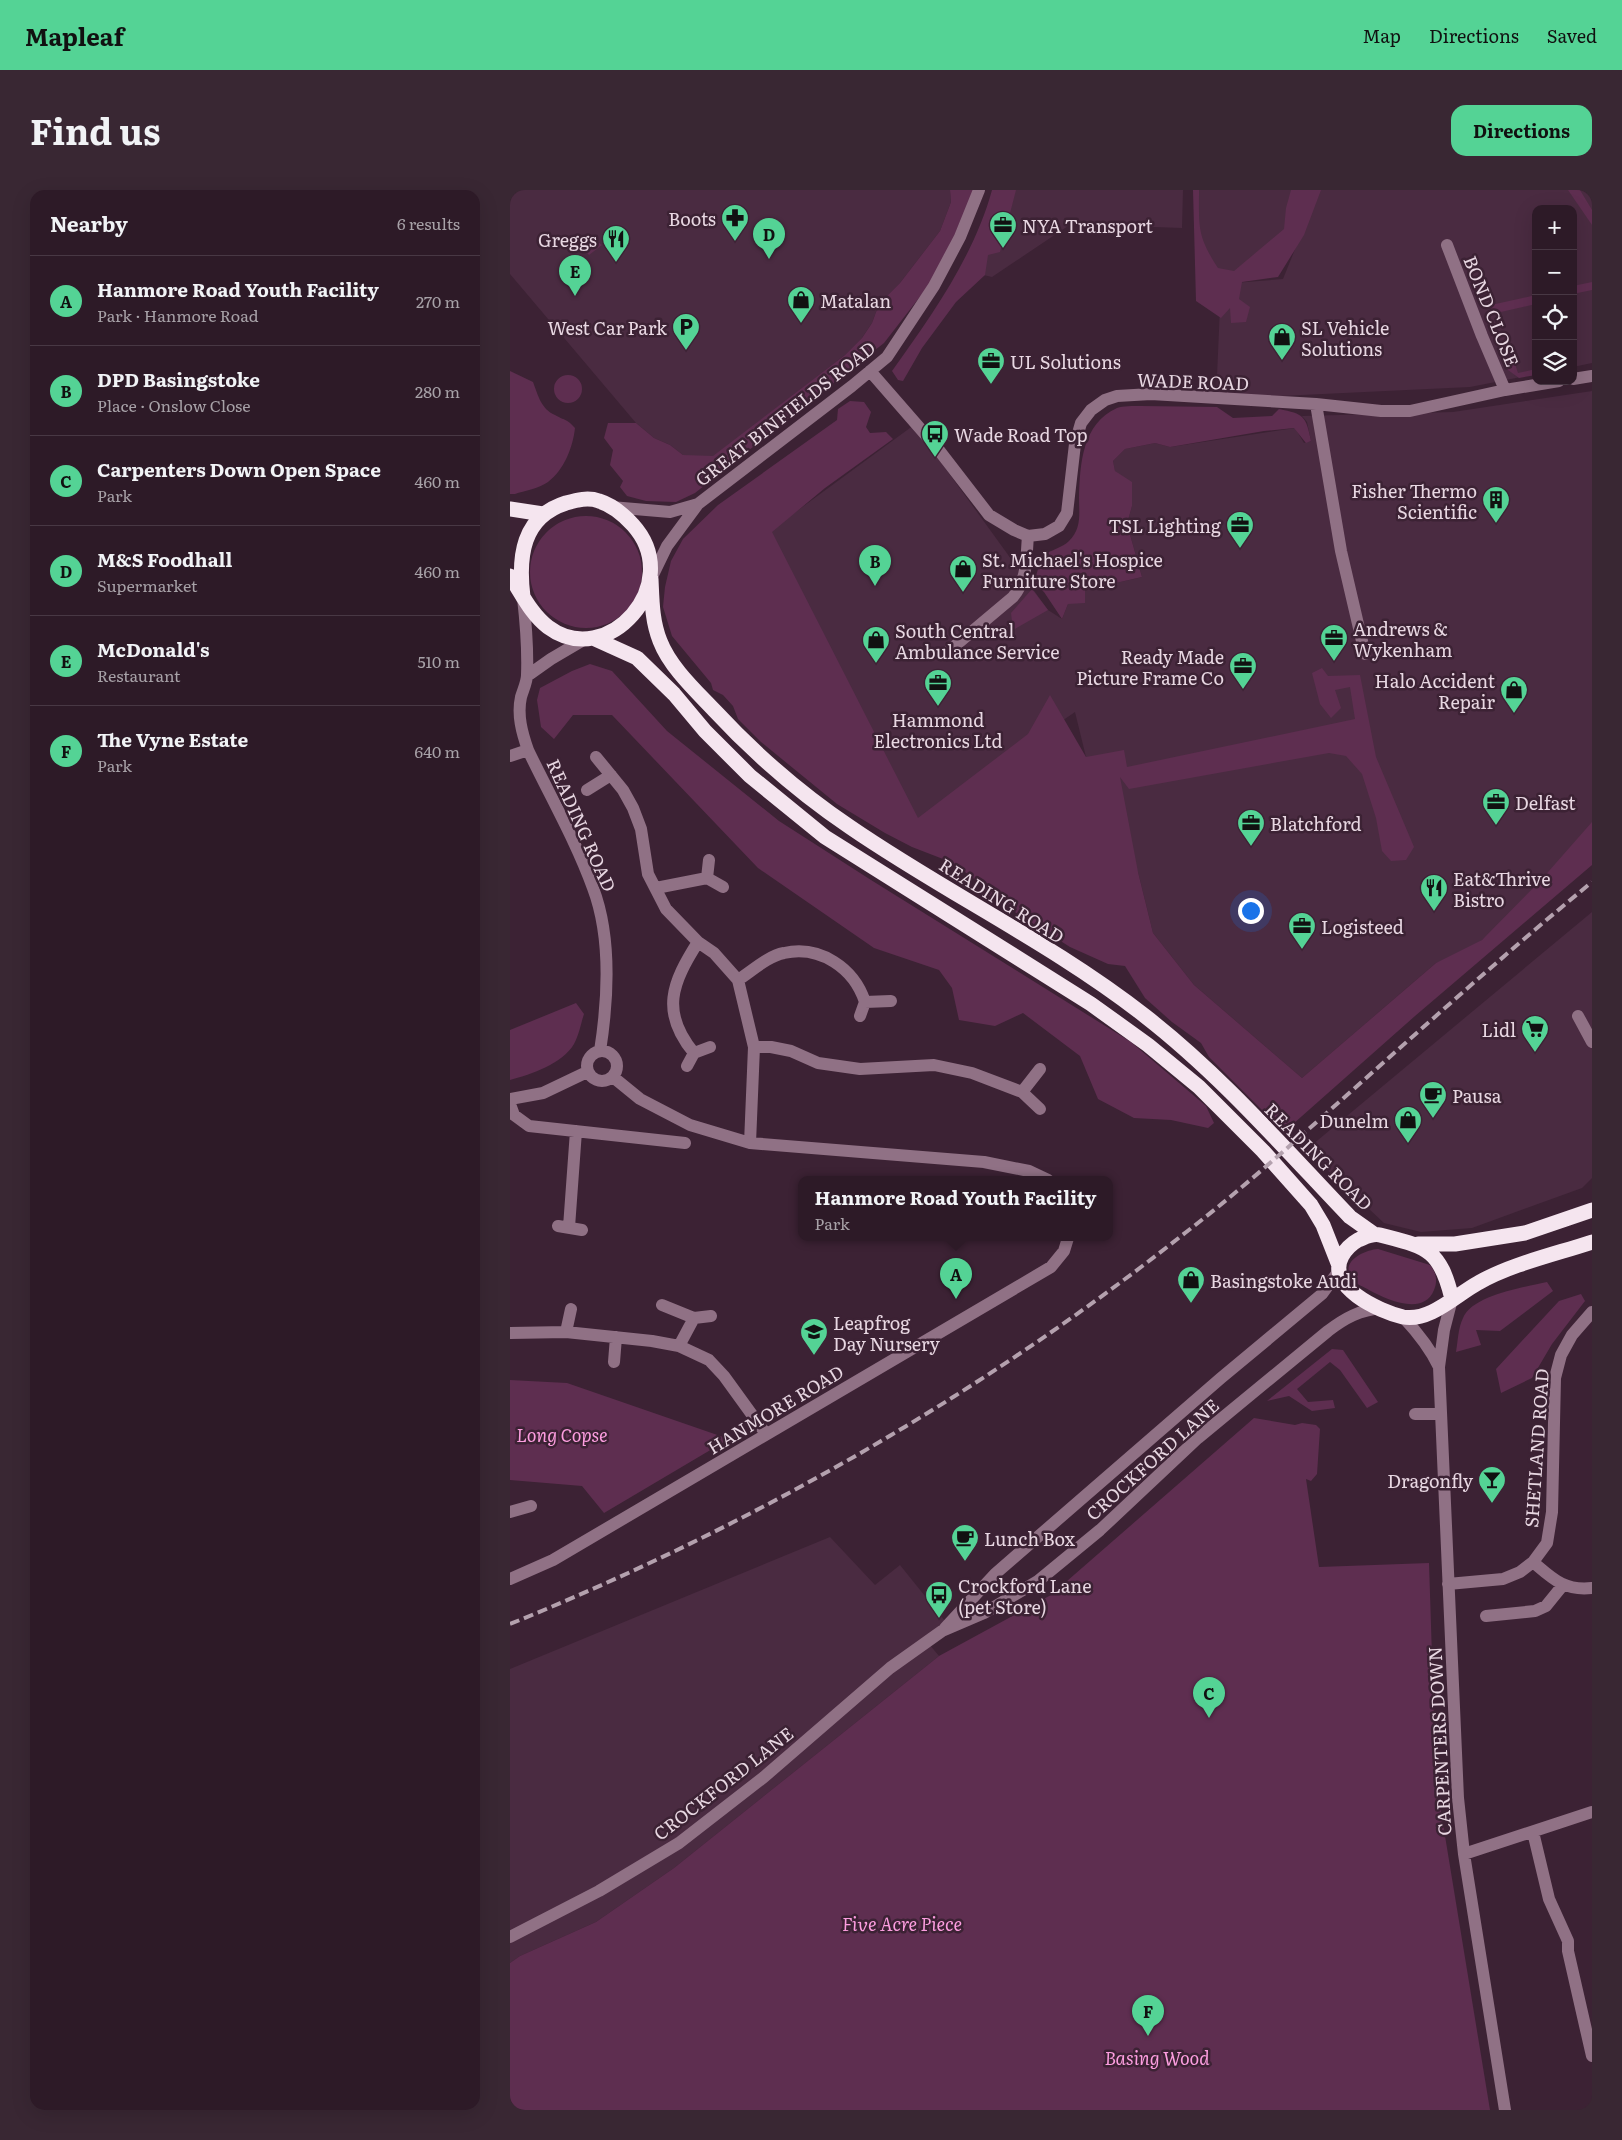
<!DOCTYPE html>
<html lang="en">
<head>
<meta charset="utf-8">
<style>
  body { margin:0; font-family:Literata,serif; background:#392733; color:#f1f3f6 }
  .controls { position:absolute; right:15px; top:15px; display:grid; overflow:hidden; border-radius:10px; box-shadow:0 5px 20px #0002 }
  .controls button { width:45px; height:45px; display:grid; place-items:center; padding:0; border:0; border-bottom:1px solid #483844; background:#2d1a27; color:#f1f3f6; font:25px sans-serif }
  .you { position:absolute; left:740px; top:720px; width:18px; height:18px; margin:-12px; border:4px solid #fff; border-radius:50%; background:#1a73e8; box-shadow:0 0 0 8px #1a73e833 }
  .badge { display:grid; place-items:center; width:32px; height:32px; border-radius:50%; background:#54d395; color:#111; font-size:16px; font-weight:700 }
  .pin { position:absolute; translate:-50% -41px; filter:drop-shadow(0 1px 2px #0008) }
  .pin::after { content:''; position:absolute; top:26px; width:18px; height:15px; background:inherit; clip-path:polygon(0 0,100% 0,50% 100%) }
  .popup { position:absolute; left:288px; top:986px; width:315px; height:65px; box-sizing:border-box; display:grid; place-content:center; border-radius:10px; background:#2d1a27; filter:drop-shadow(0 1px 4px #0005); font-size:16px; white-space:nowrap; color:#a7a1a7 }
  .popup b { font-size:19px; color:#f1f3f6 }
  .popup::after { content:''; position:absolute; left:50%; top:100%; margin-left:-10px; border:10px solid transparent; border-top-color:#2d1a27 }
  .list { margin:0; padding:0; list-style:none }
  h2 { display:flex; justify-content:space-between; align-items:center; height:65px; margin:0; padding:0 20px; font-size:21px }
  h2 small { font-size:16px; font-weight:400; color:#a7a1a7 }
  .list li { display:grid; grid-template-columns:32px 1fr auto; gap:15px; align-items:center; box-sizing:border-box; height:90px; padding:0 20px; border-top:1px solid #483844 }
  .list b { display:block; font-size:19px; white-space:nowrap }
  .list p { margin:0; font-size:16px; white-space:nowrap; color:#a7a1a7 }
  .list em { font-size:16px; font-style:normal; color:#a7a1a7 }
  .icon { flex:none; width:28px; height:28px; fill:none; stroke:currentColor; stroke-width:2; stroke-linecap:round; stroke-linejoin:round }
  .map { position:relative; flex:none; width:1082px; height:1920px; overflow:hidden; border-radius:15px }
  header { display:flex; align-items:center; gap:30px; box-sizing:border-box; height:70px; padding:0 25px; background:#54d395; color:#111 }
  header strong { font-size:24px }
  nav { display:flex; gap:28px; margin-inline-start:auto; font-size:18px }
  .intro { display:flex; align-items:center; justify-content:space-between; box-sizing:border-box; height:120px; padding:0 30px }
  h1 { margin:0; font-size:35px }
  .button { padding:12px 22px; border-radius:15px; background:#54d395; color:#111; font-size:18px; font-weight:700 }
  main { display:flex; gap:30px; padding:0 30px }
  aside { flex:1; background:#2d1a27; border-radius:15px; box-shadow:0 5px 20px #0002 }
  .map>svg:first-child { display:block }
  .built { fill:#4a2b41 }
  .green { fill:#5e2e50 }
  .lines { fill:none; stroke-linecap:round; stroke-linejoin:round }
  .minor { stroke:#907185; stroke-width:12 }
  .highway { stroke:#f5e5ef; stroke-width:15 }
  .rail { stroke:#b4a1ae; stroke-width:4; stroke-dasharray:10 5; stroke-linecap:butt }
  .labels { text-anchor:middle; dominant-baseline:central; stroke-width:5; stroke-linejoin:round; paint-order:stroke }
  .poi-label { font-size:18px; fill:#e8d7e2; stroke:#3c2234; text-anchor:start }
  .street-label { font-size:18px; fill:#e8d7e2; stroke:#3c2234 }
  .park-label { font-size:18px; font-style:italic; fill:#fc9ddf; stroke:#3c2234 }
</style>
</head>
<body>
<header>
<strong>Mapleaf</strong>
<nav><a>Map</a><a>Directions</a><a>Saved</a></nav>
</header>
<div class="intro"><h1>Find us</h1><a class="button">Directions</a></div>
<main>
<aside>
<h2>Nearby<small>6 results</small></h2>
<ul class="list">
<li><span class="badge">A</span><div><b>Hanmore Road Youth Facility</b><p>Park · Hanmore Road</p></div><em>270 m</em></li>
<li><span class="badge">B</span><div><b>DPD Basingstoke</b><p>Place · Onslow Close</p></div><em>280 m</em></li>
<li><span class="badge">C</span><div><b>Carpenters Down Open Space</b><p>Park</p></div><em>460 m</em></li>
<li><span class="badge">D</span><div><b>M&amp;S Foodhall</b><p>Supermarket</p></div><em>460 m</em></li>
<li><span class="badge">E</span><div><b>McDonald's</b><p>Restaurant</p></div><em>510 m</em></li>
<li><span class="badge">F</span><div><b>The Vyne Estate</b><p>Park</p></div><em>640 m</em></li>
</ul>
</aside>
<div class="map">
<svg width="1082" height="1920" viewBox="0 0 1082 1920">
  <rect width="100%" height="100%" fill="#3c2234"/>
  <path class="built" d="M0 0H440L441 12 430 41 390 93 369 114 362 133 352 148 335 165 203 267H186L173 265 160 255 144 248 126 233 0 84Z
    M485 0H673L672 38 561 34 482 87 452 80Z
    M687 0H786L781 41 728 86 690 80Z
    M809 0H1082V173L1063 177V19H1026V184L960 197 706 209 711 94 773 89Z
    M1082 201V660L950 768 926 773 792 888 684 795 643 743 628 682 576 567 565 522 408 630 257 343 404 235 538 420 552 429 558 414 575 400 632 387 617 334 622 316 605 281 603 271 615 259 645 253 660 257 785 238 794 253 801 251 797 232 792 226 943 222Z
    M1082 722V988L1072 998 962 1038 911 1042 874 1033 796 960Z
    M320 1347 365 1395 390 1375 435 1431 414 1448 429 1466 164 1678 86 1732 10 1766 0 1773V1479Z"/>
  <path class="green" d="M440 0H466L445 49 419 95 374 153 185 303 166 312 136 311 117 306 110 297 113 291 100 275 103 260 94 248 98 233H126L144 248 160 255 173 265 203 266 335 165 352 148 362 133 369 114 390 93 430 41 441 12Z
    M482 0H506L490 62 478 65 475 85 446 112 412 158 393 191 388 190 382 181C422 125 464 66 482 0Z
    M683 0H689C689 37 687 46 708 78L724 81 774 39 776 18 781 0H811L794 45 768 87 732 92 729 109 740 117 736 132 721 133 720 118 711 128 686 111Z
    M1058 0H1070L1082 20V35Z
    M76 49 79 53 84 49 92 55 79 65 70 54Z
    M1082 92V100L1063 104V96Z
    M1026 105V114L982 124 981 115Z
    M994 151 1002 165 1008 183 1026 179V185L1009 188 998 180 989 157Z
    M0 181 23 192C28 205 31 219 45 225 55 231 56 228 65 238 63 257 54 280 38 292 30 298 14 301 5 304H0Z
    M44 199a14 14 0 1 1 28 0a14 14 0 1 1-28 0Z
    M340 211 354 212 361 222 356 237 360 243 376 242 383 249 315 298 262 342 408 628 518 544 540 505 576 567 614 560 617 577 845 529 840 497 825 500 831 518 821 528 810 514 802 483 812 478 818 486 850 485 866 567 904 657 896 670 881 671 872 661 866 628 852 584 836 566 819 563 619 599 610 587 628 682 643 743 684 795 792 888 926 773 972 750 1031 690 1082 632V675L905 826 774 942 699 867 691 853 662 832 635 808 615 776 598 774 560 757 478 705 471 694 455 682 433 669 402 657 375 643 327 614 251 552 228 529 223 516 213 505 203 500 201 493 162 446 153 417 155 397 161 371 173 349 208 315 327 230 328 219Z
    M630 216 707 217 723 228 762 226 769 219C794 224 796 226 801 251L796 253 784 238 754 241 660 257 645 253 615 259 603 271 605 281 622 292V316L617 334 632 387 575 400V413L558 414 552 429 534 402 524 393 532 365C540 361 553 357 559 351 572 338 569 323 569 308 570 274 572 234 607 218 613 216 623 216 630 216Z
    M20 382a56 56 0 1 1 112 0a56 56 0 1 1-112 0Z
    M522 399 538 420 503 440 501 423Z
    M80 474 102 481 157 541 269 631 361 690 621 852 696 916 704 933 698 938 661 930 624 928 588 909 570 866 513 823 485 836 449 830 442 798 429 780 364 758 248 678 102 525H63L44 549 31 537 27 510 30 498 62 481Z
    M66 813 74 824C71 833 69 845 64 854 52 874 22 884 0 890V840Z
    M868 1059 920 1075C926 1082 928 1091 924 1100 913 1127 876 1109 859 1100 854 1097 846 1094 843 1090 828 1072 854 1060 868 1059Z
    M1037 1092 1043 1101 990 1141 966 1140 971 1155 946 1162C948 1151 948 1138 953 1128 962 1105 1015 1097 1037 1092Z
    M1071 1104 1075 1111 1042 1154 1022 1188 991 1203 986 1179 1049 1111Z
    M822 1159 833 1160 868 1212 857 1218 830 1180 820 1172 787 1199 798 1212 823 1210 825 1218 802 1221 779 1206 757 1211Z
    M0 1190 57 1193 219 1249 94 1323 72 1296 0 1290Z
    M744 1228 785 1235 792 1233 806 1235 810 1239 807 1284 801 1291 796 1289 809 1377 919 1373 926 1591 980 1920H0V1773L10 1766 86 1732 164 1678 429 1466 541 1405Z"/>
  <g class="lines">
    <path class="minor" d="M937 55 972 146 995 200
      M360 181 428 259 479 325 504 340 518 346 535 344 549 336 557 323 565 254 571 233 581 220 595 210 607 206 641 204 806 214 871 221H900L995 200 1049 191
      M1063 189 1082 186
      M806 214 831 361 855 464
      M101 317 160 322 188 314
      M141 389 157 356 188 314 342 196 377 167 424 96 450 47 469 0
      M13 408C16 434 18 459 17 485 17 492 13 500 11 507 7 525 12 543 18 560 40 606 66 651 83 698 102 748 98 810 90 861
      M434 465 503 407C518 389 516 368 518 346
      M17 486 41 469 75 449
      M0 566 18 560
      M86 567 113 600 123 618 131 639 138 684 156 719 188 752 204 763 228 790 244 857 240 953
      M77 600 101 585
      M199 670 197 688 213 697
      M146 698 197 688
      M228 790C242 781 258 766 274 763 310 755 344 778 355 812L350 826
      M355 812 381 811
      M1068 826 1082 852
      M244 857H261L281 861 308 873 350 879 424 875 462 883 512 902 530 919
      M77 876a15 15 0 1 1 30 0a15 15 0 1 1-30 0Z
      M184 863C150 822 162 793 188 752
      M177 876 184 863 200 857
      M103 887 130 909 180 935 240 953 474 972 519 981 538 990
      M512 902 530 879
      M0 909 33 903 77 882
      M0 914 4 925 19 936 175 953
      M48 1036 72 1040
      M59 1037 66 941
      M942 1109 934 1140 929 1177 948 1608 954 1664 995 1920
      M152 1115 184 1128 201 1126
      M893 1127C908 1143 920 1158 929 1177
      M56 1142 61 1119
      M0 1143 56 1142 142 1151 169 1156 199 1170 214 1186 256 1244
      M169 1156 184 1128
      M104 1172 106 1147
      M905 1224H930
      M0 1322 21 1316
      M1023 1372C1043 1389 1054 1401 1082 1398
      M0 1389 43 1370 541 1077 554 1061 558 1048
      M938 1394 993 1389 1010 1382 1023 1372 1037 1353 1042 1322 1045 1188 1051 1165 1062 1145 1082 1122
      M976 1426 1025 1421 1036 1416 1053 1395
      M435 1438 485 1384 711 1188 812 1104 828 1082
      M1023 1642 1039 1709 1058 1751V1761L1082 1866
      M954 1664 1082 1622
      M0 1747 89 1701 169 1653 254 1587 380 1478 432 1441 474 1423 528 1391 590 1340 688 1248 818 1141C835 1128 850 1120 871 1118"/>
    <path class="highway" d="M0 319 33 324
      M0 386C12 404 21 424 38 437 97 481 176 394 123 335 114 325 102 315 89 311 78 307 67 310 56 313 12 327 8 367 13 407
      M141 389C142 411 142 431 150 451 160 477 185 500 204 520 244 563 291 604 340 637 436 703 543 754 635 826 711 885 774 958 840 1027L864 1044
      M85 449 127 468 164 504 195 541 240 586 315 647 581 814 638 855 689 897 753 961 801 1015 813 1035 828 1073
      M908 1054H945L1015 1043 1082 1020
      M942 1109C930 1058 916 1057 870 1045 862 1043 856 1047 848 1050 841 1054 836 1059 832 1066 815 1097 869 1121 893 1127 920 1132 946 1105 968 1093 1001 1074 1046 1064 1082 1052"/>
    <path class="rail" d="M0 1434C242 1336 470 1205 675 1043 731 1000 784 952 837 905 918 833 998 761 1082 692"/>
  </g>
  <defs>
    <symbol id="pharmacy-pin" viewBox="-11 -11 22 30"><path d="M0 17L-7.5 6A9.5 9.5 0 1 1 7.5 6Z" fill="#54d395" stroke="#3c2234"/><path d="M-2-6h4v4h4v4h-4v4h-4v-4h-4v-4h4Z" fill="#111"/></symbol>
    <symbol id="office-pin" viewBox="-11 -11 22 30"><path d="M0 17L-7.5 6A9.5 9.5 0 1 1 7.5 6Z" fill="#54d395" stroke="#3c2234"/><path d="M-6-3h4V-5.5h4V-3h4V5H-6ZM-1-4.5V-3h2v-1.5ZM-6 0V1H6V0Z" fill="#111"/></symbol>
    <symbol id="restaurant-pin" viewBox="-11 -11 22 30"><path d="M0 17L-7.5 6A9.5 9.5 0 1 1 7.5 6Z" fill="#54d395" stroke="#3c2234"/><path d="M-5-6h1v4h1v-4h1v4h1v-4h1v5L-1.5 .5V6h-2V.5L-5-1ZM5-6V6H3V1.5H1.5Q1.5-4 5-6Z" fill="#111"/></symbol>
    <symbol id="shop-pin" viewBox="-11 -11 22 30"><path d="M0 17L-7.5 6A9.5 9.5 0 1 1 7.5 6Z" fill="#54d395" stroke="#3c2234"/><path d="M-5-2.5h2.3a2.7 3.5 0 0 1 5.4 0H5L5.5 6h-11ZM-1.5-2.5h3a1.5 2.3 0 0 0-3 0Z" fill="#111"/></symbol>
    <symbol id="parking-pin" viewBox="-11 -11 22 30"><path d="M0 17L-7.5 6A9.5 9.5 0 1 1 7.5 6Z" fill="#54d395" stroke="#3c2234"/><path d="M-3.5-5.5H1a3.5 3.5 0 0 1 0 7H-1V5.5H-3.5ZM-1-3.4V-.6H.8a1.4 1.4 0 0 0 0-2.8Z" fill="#111"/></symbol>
    <symbol id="bus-pin" viewBox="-11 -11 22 30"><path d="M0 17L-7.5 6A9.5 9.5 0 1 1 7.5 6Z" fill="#54d395" stroke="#3c2234"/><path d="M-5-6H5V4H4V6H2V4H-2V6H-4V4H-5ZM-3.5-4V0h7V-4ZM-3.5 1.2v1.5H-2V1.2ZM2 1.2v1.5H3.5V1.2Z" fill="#111"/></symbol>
    <symbol id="building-pin" viewBox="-11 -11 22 30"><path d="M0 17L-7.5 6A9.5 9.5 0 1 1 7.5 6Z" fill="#54d395" stroke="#3c2234"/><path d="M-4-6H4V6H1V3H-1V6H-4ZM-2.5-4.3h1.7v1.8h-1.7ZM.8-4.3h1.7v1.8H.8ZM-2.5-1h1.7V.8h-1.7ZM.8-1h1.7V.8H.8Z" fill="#111"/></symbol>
    <symbol id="supermarket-pin" viewBox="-11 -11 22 30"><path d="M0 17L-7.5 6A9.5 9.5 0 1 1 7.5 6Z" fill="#54d395" stroke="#3c2234"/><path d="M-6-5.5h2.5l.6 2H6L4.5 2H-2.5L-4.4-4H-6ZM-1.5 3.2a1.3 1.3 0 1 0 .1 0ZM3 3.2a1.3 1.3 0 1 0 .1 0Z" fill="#111"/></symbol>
    <symbol id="cafe-pin" viewBox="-11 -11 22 30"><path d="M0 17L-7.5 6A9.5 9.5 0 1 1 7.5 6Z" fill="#54d395" stroke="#3c2234"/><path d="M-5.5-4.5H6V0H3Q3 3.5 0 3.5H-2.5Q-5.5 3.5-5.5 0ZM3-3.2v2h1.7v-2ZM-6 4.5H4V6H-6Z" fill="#111"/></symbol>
    <symbol id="school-pin" viewBox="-11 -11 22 30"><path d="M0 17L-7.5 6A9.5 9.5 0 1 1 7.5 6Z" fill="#54d395" stroke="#3c2234"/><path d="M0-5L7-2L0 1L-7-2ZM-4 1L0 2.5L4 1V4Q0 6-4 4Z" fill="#111"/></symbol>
    <symbol id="bar-pin" viewBox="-11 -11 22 30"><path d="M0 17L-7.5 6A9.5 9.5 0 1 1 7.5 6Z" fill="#54d395" stroke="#3c2234"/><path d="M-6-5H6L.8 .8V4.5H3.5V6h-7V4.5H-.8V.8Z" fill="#111"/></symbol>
  </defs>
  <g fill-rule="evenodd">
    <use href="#pharmacy-pin" x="209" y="12" width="32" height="43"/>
    <use href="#office-pin" x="477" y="19" width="32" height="43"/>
    <use href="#restaurant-pin" x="90" y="33" width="32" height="43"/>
    <use href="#shop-pin" x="275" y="94" width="32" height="43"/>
    <use href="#parking-pin" x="160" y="121" width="32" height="43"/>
    <use href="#shop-pin" x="756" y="131" width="32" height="43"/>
    <use href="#office-pin" x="465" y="155" width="32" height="43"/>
    <use href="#bus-pin" x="409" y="228" width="32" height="43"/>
    <use href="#building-pin" x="970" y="294" width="32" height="43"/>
    <use href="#office-pin" x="714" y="319" width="32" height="43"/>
    <use href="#shop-pin" x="437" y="363" width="32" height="43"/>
    <use href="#office-pin" x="808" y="432" width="32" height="43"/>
    <use href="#shop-pin" x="350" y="434" width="32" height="43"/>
    <use href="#office-pin" x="717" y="460" width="32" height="43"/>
    <use href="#office-pin" x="412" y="477" width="32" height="43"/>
    <use href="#shop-pin" x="988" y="484" width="32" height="43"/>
    <use href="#office-pin" x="970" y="596" width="32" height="43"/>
    <use href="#office-pin" x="725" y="617" width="32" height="43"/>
    <use href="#restaurant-pin" x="908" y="682" width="32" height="43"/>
    <use href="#office-pin" x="776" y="720" width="32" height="43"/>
    <use href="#supermarket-pin" x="1009" y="823" width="32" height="43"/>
    <use href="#cafe-pin" x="907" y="889" width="32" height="43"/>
    <use href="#shop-pin" x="882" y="914" width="32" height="43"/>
    <use href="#shop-pin" x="665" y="1074" width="32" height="43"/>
    <use href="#school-pin" x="288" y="1126" width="32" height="43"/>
    <use href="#bar-pin" x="966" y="1274" width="32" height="43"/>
    <use href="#cafe-pin" x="439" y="1332" width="32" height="43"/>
    <use href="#bus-pin" x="413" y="1389" width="32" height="43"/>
  </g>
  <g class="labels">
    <g class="poi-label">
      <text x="206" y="28" text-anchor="end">Boots</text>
      <text x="512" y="35">NYA Transport</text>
      <text x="87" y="49" text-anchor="end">Greggs</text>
      <text x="310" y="110">Matalan</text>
      <text x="157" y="137" text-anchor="end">West Car Park</text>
      <text x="791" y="137">SL Vehicle<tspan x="791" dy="21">Solutions</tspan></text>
      <text x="500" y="171">UL Solutions</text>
      <text x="444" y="244">Wade Road Top</text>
      <text x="967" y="300" text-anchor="end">Fisher Thermo<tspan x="967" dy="21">Scientific</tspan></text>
      <text x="711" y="335" text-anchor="end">TSL Lighting</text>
      <text x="472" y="369">St. Michael's Hospice<tspan x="472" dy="21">Furniture Store</tspan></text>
      <text x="843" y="438">Andrews &amp;<tspan x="843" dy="21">Wykenham</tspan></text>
      <text x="385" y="440">South Central<tspan x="385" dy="21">Ambulance Service</tspan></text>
      <text x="714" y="466" text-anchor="end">Ready Made<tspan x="714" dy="21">Picture Frame Co</tspan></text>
      <text x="985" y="490" text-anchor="end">Halo Accident<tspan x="985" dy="21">Repair</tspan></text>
      <text x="428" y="529" text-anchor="middle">Hammond<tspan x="428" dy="21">Electronics Ltd</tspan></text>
      <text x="1005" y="612">Delfast</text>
      <text x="760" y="633">Blatchford</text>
      <text x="943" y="688">Eat&amp;Thrive<tspan x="943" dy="21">Bistro</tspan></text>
      <text x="811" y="736">Logisteed</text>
      <text x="1006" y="839" text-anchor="end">Lidl</text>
      <text x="942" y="905">Pausa</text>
      <text x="879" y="930" text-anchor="end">Dunelm</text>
      <text x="700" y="1090">Basingstoke Audi</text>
      <text x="323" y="1132">Leapfrog<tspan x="323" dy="21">Day Nursery</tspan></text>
      <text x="963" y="1290" text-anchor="end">Dragonfly</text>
      <text x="474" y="1348">Lunch Box</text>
      <text x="448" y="1395">Crockford Lane<tspan x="448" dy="21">(pet Store)</tspan></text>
    </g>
    <g class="street-label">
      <text transform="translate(982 121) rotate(68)">BOND CLOSE</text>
      <text transform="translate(683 191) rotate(2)">WADE ROAD</text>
      <text transform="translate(275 223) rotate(-38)">GREAT BINFIELDS ROAD</text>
      <text transform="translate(72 635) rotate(66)">READING ROAD</text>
      <text transform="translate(492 710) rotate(32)">READING ROAD</text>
      <text transform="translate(809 966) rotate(45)">READING ROAD</text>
      <text transform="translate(265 1219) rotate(-31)">HANMORE ROAD</text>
      <text transform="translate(1026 1258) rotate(-86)">SHETLAND ROAD</text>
      <text transform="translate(642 1269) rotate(-42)">CROCKFORD LANE</text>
      <text transform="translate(929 1551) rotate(-93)">CARPENTERS DOWN</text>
      <text transform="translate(213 1593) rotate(-38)">CROCKFORD LANE</text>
    </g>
    <g class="park-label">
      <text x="52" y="1244">Long Copse</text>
      <text x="392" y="1733">Five Acre Piece</text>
      <text x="647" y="1867">Basing Wood</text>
    </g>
  </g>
</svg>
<div class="controls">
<button>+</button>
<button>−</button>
<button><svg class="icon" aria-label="locate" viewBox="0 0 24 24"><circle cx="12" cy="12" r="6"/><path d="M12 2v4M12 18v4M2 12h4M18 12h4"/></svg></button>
<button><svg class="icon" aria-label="layers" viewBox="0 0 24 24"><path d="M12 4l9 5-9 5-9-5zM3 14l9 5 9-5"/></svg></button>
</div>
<div class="you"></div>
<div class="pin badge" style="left:446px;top:1109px">A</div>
<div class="popup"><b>Hanmore Road Youth Facility</b>Park</div>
<div class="pin badge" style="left:365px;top:396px">B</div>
<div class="pin badge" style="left:699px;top:1528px">C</div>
<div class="pin badge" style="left:259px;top:69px">D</div>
<div class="pin badge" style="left:65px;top:106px">E</div>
<div class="pin badge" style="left:638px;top:1846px">F</div>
</div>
</main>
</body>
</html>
